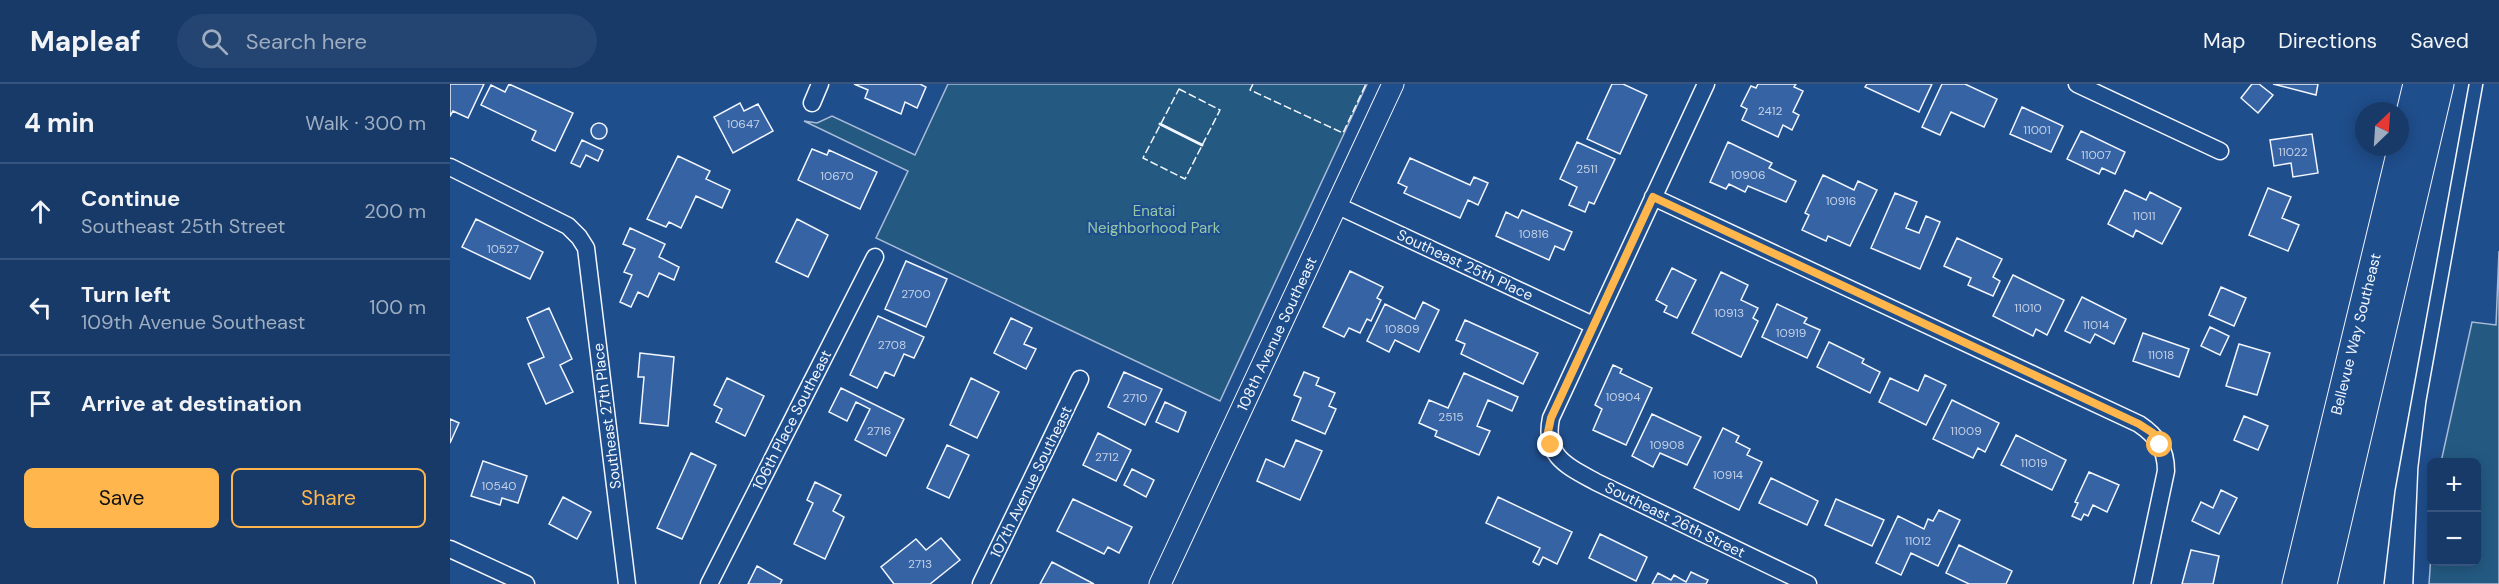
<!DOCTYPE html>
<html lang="en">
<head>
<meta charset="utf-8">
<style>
  body { margin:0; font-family:"DM Sans",sans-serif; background:#244571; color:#f1f3f6 }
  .controls { position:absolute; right:18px; bottom:18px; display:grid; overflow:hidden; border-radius:9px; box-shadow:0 3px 15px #0003 }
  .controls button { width:54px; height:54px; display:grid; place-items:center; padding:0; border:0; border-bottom:2px solid #36547d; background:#173a69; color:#f1f3f6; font:30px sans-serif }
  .compass { position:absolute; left:1905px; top:18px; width:54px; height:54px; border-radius:50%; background:#173a69; box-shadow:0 3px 15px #0003; rotate:25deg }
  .stop { position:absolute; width:18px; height:18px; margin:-14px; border:4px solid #ffb74d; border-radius:50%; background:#fff }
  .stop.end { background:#ffb74d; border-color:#fff; box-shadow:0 2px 6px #0008 }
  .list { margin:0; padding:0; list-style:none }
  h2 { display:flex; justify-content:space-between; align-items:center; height:78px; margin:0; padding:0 24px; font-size:26px }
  h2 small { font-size:20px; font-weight:400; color:#9eadc0 }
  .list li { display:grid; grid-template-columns:39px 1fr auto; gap:18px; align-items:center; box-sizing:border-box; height:96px; padding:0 24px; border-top:2px solid #36547d }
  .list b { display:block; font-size:22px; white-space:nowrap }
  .list p { margin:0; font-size:20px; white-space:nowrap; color:#9eadc0 }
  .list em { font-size:20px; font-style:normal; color:#9eadc0 }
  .actions { display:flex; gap:12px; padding:18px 24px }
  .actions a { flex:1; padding:14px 0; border:2px solid #ffb74d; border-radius:9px; text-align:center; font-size:21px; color:#ffb74d }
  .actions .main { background:#ffb74d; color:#111 }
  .icon { flex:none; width:33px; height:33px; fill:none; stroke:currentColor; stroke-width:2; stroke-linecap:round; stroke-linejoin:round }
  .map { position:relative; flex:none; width:2049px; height:500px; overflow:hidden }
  header { display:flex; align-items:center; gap:36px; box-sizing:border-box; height:84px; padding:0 30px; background:#173a69; border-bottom:2px solid #36547d }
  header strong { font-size:28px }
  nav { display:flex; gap:33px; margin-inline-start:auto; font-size:21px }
  .search { width:420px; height:54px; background:#244571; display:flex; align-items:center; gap:15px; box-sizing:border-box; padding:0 21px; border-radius:33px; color:#9eadc0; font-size:22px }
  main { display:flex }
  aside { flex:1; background:#173a69 }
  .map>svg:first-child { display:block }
  .green { fill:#245a82; stroke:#a8bbd7; stroke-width:1.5 }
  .building { fill:#3563a3; stroke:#f2f6ff; stroke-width:1.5 }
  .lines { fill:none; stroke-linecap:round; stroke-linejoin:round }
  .minor-casing { stroke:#f2f6ff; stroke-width:19 }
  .tertiary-casing { stroke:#f2f6ff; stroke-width:23 }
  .primary-casing { stroke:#f2f6ff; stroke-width:29 }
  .minor { stroke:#1f4e8c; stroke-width:16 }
  .tertiary { stroke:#1f4e8c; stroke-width:21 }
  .primary { stroke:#1f4e8c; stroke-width:27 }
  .tram { stroke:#f2f6ff; stroke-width:1.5 }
  .fence { stroke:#f2f6ff; stroke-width:1.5; stroke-dasharray:8 3; stroke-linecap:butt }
  .wall { stroke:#f2f6ff; stroke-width:3 }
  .route { stroke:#ffb74d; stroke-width:8 }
  .labels { text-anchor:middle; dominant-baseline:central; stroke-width:4.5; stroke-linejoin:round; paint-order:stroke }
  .number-label { font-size:12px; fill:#c3d1e8 }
  .park-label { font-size:15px; fill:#97c8a6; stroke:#1f4e8c }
  .street-label { font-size:15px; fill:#f2f6ff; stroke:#1f4e8c }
</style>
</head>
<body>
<header>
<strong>Mapleaf</strong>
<div class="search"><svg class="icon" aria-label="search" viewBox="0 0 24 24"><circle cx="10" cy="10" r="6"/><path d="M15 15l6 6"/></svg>Search here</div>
<nav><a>Map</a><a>Directions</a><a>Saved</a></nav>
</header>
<main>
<aside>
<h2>4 min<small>Walk · 300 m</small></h2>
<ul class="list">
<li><svg class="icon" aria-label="ahead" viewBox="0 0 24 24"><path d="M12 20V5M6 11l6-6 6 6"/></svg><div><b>Continue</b><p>Southeast 25th Street</p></div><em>200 m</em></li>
<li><svg class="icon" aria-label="left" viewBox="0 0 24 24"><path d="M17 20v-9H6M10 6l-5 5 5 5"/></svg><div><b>Turn left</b><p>109th Avenue Southeast</p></div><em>100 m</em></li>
<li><svg class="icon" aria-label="arrive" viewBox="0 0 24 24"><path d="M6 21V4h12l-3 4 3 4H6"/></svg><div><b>Arrive at destination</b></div></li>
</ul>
<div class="actions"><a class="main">Save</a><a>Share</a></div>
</aside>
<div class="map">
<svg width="2049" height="500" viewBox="0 0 2049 500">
  <rect width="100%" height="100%" fill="#1f4e8c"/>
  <path class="green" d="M498 0H917L770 317 426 154 458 87 354 37 367 39 382 32 465 71Z
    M2049 167V500H1979L1981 471 1982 478H2026V378H1991L2022 238 2046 241Z"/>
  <path class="building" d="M0 0H34L18 34 3 27 0 32Z
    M59 0 123 29 105 67 82 56 86 47 31 21 41 1 55 8Z
    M404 0H470L476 3 467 24 455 18 451 30 415 14 418 6Z
    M1162 0H1173L1197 11 1170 70 1137 55Z
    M1308 0H1346L1344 3 1353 7 1343 28 1349 31 1342 46 1333 41 1328 53 1292 36 1297 25 1291 22 1301 2 1306 4Z
    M1417 0H1482L1469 28 1415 3Z
    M1492 0H1515L1547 15 1534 43 1501 28 1490 51 1472 43Z
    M1802 0H1809L1823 11 1808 29 1791 14Z
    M1823 0H1868L1866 11Z
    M290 19 294 27 308 20 323 47 283 69 264 33Z
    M1572 23 1613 42 1601 68 1560 50Z
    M141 47a8 8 0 1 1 16 0a8 8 0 1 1-16 0Z
    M1631 47 1675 68 1665 90 1652 84 1649 90 1617 75Z
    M1862 50 1868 89 1843 93 1841 79 1824 82 1820 56Z
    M132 56 153 66 148 77 136 71 130 83 121 79Z
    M1127 58 1165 75 1144 120 1139 118 1135 128 1119 121 1127 103 1110 95Z
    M1278 58 1322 79 1319 84 1346 97 1336 118 1298 102 1295 108 1279 100 1276 105 1260 98Z
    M362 65 377 71 379 66 427 88 410 125 348 96Z
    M228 72 260 87 256 95 280 106 272 124 246 112 231 144 219 138 216 143 197 135Z
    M960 74 1020 101 1024 93 1038 99 1028 121 1018 116 1010 134 954 109 957 103 948 99Z
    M1373 91 1404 106 1408 97 1427 106 1400 162 1378 152 1376 157 1352 146 1359 131 1355 129Z
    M1818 104 1841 113 1832 134 1849 141 1838 167 1799 151Z
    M1675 106 1696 116 1700 108 1731 124 1712 160 1686 146 1683 153 1658 140Z
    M1445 109 1467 118 1456 144 1469 149 1476 132 1490 138 1470 185 1421 164Z
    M1072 126 1122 148 1114 166 1105 162 1099 176 1046 152 1056 128 1068 134Z
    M26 135 93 168 80 195 12 163Z
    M347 135 378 151 358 193 326 178Z
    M180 144 215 160 209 173 229 183 224 196 209 189 198 213 188 208 181 223 170 218 182 191 174 188 185 165 173 160Z
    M1507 154 1552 175 1543 193 1550 197 1543 212 1518 201 1521 194 1494 182Z
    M456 177 497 195 476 243 435 225Z
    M1222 184 1246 196 1227 234 1214 228 1217 222 1206 216Z
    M900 187 933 203 927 214 931 216 921 237 917 235 910 249 899 244 894 253 873 243Z
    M1271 188 1298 201 1291 216 1308 224 1303 234 1308 237 1291 273 1242 249Z
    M1563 191 1614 216 1597 251 1586 245 1583 252 1543 232Z
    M1771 203 1796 214 1784 242 1759 231Z
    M1632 213 1676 235 1664 260 1645 250 1640 259 1615 247Z
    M973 218 989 226 969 268 945 256 939 268 917 257 935 220 965 235Z
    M1327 220 1357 234 1354 239 1370 246 1357 274 1312 253Z
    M99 224 122 275 110 281 123 308 96 320 78 280 94 273 77 234Z
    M428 232 474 253 464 274 454 270 444 292 435 288 427 304 400 291Z
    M561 234 582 244 574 260 586 265 576 285 544 269Z
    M1015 236 1088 269 1073 300 1011 270 1015 260 1006 256Z
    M1760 243 1779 252 1770 271 1751 262Z
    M1693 249 1739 265 1729 293 1683 277Z
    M1379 258 1414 275 1412 279 1430 288 1420 309 1367 283Z
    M1789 260 1820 269 1807 311 1776 302Z
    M190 269 224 273 218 342 190 339 194 293H188Z
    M1163 281 1172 285 1170 289 1202 304 1176 361 1143 346 1152 325 1145 321Z
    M674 288 712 305 695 341 658 323Z
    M854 288 869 294 866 301 885 309 879 322 886 325 875 350 842 336 851 314 844 311Z
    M1014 289 1068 313 1062 327 1038 316 1027 342 1040 347 1029 371 985 352 987 347 969 339 979 316 998 324Z
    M1475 291 1496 301 1476 341 1429 318 1440 294 1468 307Z
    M277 294 314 312 295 352 266 338 272 325 264 321Z
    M521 294 549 308 527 354 500 341Z
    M391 304 454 335 436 372 405 356 420 325 406 318 397 337 379 328Z
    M1502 316 1549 339 1535 368 1528 364 1523 374 1483 355Z
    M715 318 736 328 728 348 706 338Z
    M1202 330 1251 353 1237 381 1210 369 1203 383 1182 372Z
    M1794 332 1818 342 1808 366 1784 356Z
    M0 335 9 339 0 359Z
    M1273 344 1289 352 1286 358 1300 365 1297 371 1312 378 1289 426 1244 404Z
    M648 349 681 366 666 397 633 381Z
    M1566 351 1616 376 1602 406 1551 381Z
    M846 356 872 367 850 416 807 397 816 375 834 383Z
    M497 361 519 371 499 414 477 404Z
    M241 369 266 381 232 455 207 444Z
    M33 377 77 392 68 419 52 414 50 421 21 412Z
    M682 385 704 396 696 413 674 401Z
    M1639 388 1669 401 1657 428 1643 421 1638 432 1634 430 1631 436 1622 432 1628 419 1625 418Z
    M1321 394 1368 417 1357 441 1309 419Z
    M365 398 391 411 383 427 394 433 375 475 344 460 363 419 357 416Z
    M1771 406 1787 414 1769 450 1742 437 1751 418 1763 424Z
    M113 413 141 428 127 455 99 440Z
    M1048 413 1122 448 1107 480 1093 473 1089 481 1083 478 1090 464 1036 439Z
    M623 415 682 443 669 469 658 463 654 470 607 447Z
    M1386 415 1434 436 1422 462 1375 441Z
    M1489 426 1510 436 1488 482 1461 469 1451 491 1426 479 1448 432 1474 445 1478 435 1483 437Z
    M1150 450 1197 473 1186 497 1139 474Z
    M491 454 510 476 480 500H444L431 483 466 455 476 466Z
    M1509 461 1562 487 1556 500H1519L1496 489Z
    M1741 466 1769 472 1763 500H1732Z
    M602 478 644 500H590Z
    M307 482 332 496 330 500H298Z
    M1241 488 1258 496 1256 500H1202L1208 489 1221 496 1224 491 1236 498Z"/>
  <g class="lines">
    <defs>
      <path id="minor" d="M1256 0 1101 334C1093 372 1117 382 1146 398L1358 500
        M1627 0 1770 67
        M362 19 370 0
        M0 83 118 142 129 153 136 164 177 500
        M1203 113 1689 340C1707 352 1716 365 1716 387L1692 500
        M886 121 1143 241
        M0 465 76 500
        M259 500 425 173
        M531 500 630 295"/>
      <path id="tertiary" d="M710 500 943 0"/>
      <path id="primary" d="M1846 500 1967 0
        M1873 500 1990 0"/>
    </defs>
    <use href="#minor" class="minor-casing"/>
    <use href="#tertiary" class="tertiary-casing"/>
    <use href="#primary" class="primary-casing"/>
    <use href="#minor" class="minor"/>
    <use href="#tertiary" class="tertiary"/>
    <use href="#primary" class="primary"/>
    <path class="tram" d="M1934 500 1945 407 2019 0
      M1963 500 1968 384 1976 318 2033 0"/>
    <path class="fence" d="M803 0 800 6 893 49 916 0
      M729 5 770 26 735 95 693 74Z"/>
    <path class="wall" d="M710 40 752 61"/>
  </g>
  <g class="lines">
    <path class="route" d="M1101 361 1098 348 1101 334 1203 113 1689 340 1703 349 1710 361"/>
  </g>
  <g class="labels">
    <g class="number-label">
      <text x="1320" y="27">2412</text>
      <text x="293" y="40">10647</text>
      <text x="1587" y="46">11001</text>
      <text x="1843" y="68">11022</text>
      <text x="1646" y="71">11007</text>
      <text x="1137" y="85">2511</text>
      <text x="1298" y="91">10906</text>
      <text x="387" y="92">10670</text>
      <text x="1391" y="117">10916</text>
      <text x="1694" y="132">11011</text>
      <text x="1084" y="150">10816</text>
      <text x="53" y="165">10527</text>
      <text x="466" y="210">2700</text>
      <text x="1578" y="224">11010</text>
      <text x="1279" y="229">10913</text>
      <text x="1646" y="241">11014</text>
      <text x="952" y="245">10809</text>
      <text x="1341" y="249">10919</text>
      <text x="442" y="261">2708</text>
      <text x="1711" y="271">11018</text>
      <text x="1173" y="313">10904</text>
      <text x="685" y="314">2710</text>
      <text x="1001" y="333">2515</text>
      <text x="429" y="347">2716</text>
      <text x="1516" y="347">11009</text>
      <text x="1217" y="361">10908</text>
      <text x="657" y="373">2712</text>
      <text x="1584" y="379">11019</text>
      <text x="1278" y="391">10914</text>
      <text x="49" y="402">10540</text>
      <text x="1468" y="457">11012</text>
      <text x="470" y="480">2713</text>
    </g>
    <g class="park-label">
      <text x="704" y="127">Enatai<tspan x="704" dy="17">Neighborhood Park</tspan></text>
    </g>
    <g class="street-label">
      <text transform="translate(1015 181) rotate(25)">Southeast 25th Place</text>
      <text transform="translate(827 250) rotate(-65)">108th Avenue Southeast</text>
      <text transform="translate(1906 250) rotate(-76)">Bellevue Way Southeast</text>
      <text transform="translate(157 332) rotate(-97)">Southeast 27th Place</text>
      <text transform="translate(342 336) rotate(-63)">106th Place Southeast</text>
      <text transform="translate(581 398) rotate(-64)">107th Avenue Southeast</text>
      <text transform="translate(1225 436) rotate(26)">Southeast 26th Street</text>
    </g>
  </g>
</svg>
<div class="controls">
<button>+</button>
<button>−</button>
</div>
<svg class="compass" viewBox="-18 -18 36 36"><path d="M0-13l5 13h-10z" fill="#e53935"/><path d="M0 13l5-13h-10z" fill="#9eadc0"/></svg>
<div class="stop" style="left:1710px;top:361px"></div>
<div class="stop end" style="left:1101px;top:361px"></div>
</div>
</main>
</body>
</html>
